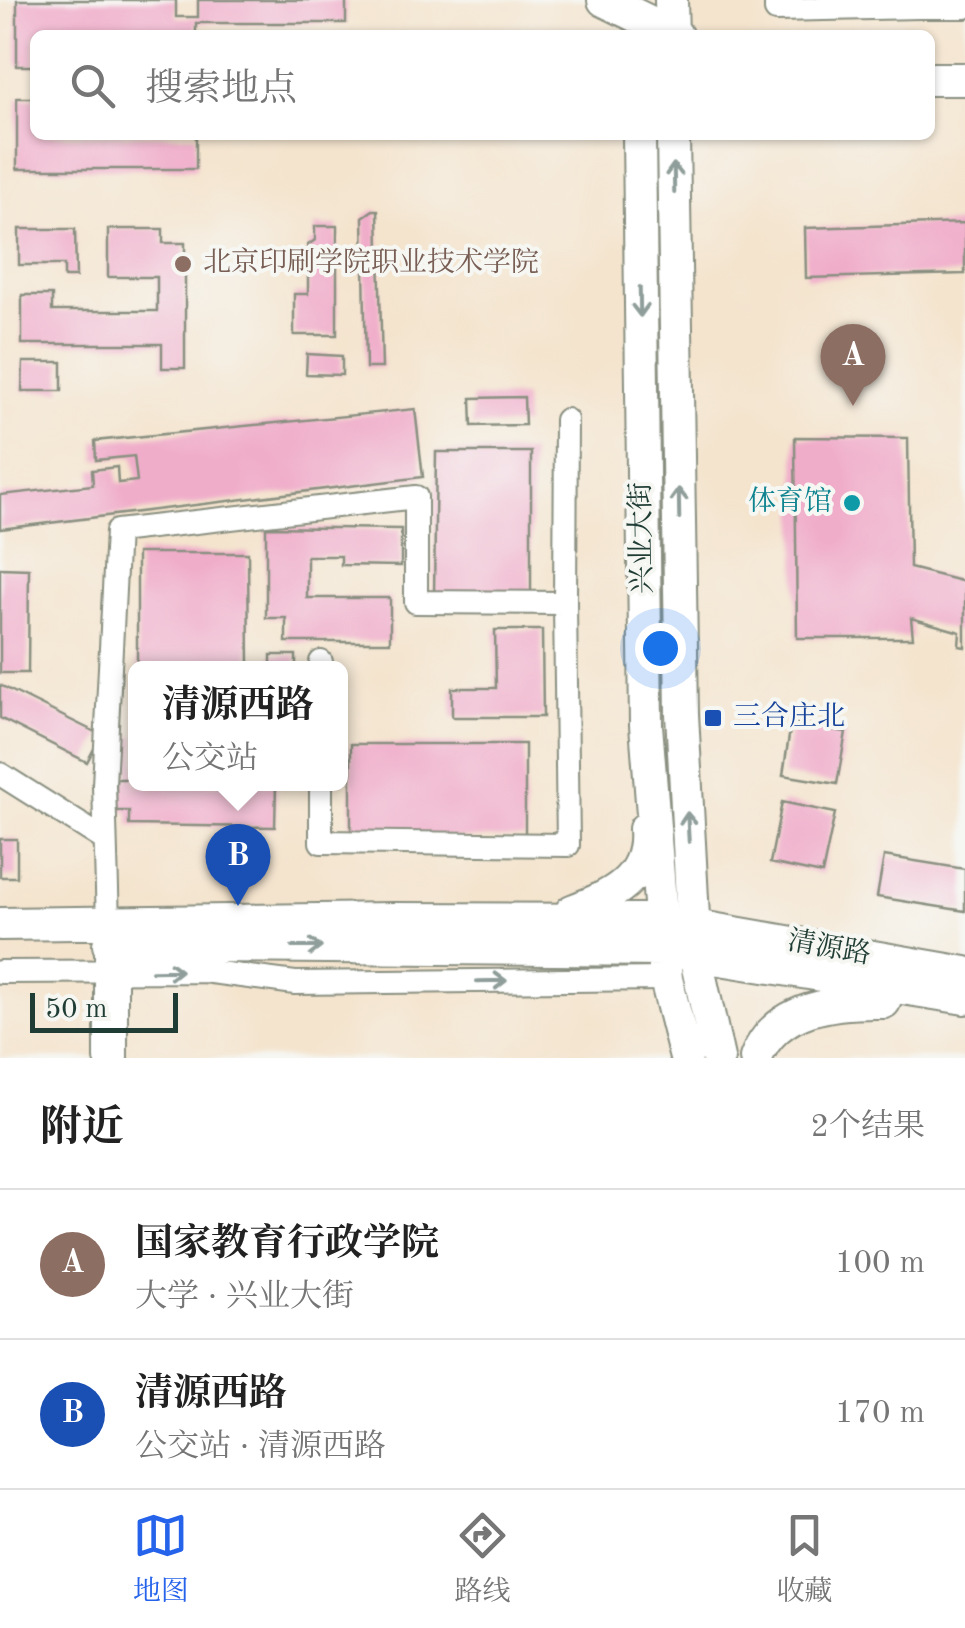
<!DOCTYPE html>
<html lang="zh">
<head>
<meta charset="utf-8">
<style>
  body { margin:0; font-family:"Old Standard TT","Noto Serif SC",serif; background:#f6f6f6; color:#222 }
  .scale { position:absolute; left:30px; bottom:25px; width:148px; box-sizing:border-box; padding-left:10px; border:5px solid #1f3d34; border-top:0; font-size:28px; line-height:35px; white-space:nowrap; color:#1f3d34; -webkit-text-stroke:8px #f6f6f2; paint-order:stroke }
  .you { position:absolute; left:660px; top:648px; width:35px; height:35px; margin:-25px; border:8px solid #fff; border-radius:50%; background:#1a73e8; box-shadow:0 0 0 15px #1a73e833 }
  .badge { display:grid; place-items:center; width:65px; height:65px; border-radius:50%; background:#2563eb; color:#fff; font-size:32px; font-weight:700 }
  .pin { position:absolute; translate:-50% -82px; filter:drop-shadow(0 2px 5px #0008) }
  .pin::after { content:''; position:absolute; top:52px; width:35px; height:30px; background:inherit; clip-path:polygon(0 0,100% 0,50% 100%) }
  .popup { position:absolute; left:128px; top:661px; width:220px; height:130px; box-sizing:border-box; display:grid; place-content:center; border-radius:15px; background:#fff; filter:drop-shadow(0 2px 8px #0005); font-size:32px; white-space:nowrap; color:#767676 }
  .popup b { font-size:38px; color:#222 }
  .popup::after { content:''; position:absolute; left:50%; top:100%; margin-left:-20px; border:20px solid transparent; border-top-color:#fff }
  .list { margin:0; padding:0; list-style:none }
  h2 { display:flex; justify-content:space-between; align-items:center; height:130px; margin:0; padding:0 40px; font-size:42px }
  h2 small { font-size:32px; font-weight:400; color:#767676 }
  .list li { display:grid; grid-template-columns:65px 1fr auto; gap:30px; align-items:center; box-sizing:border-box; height:150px; padding:0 40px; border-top:2px solid #e0e0e0 }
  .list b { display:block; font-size:38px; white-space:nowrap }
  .list p { margin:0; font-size:32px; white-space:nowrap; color:#767676 }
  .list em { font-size:32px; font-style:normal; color:#767676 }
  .icon { flex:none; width:55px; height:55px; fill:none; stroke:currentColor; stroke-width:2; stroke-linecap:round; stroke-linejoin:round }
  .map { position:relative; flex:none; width:965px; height:1058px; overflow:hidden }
  .search { position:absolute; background:#fff; box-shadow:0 2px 8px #0004; left:30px; right:30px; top:30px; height:110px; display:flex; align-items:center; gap:25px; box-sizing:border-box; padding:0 35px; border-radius:15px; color:#767676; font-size:38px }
  .sheet { height:430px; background:#fff }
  nav { display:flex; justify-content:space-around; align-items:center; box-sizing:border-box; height:140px; border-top:2px solid #e0e0e0; background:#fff; font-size:28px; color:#767676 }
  nav a { display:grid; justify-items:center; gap:5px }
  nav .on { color:#2563eb }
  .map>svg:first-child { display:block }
  .building { fill:#f0adca }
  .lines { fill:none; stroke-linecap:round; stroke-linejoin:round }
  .street-casing { stroke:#8a9081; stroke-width:26 }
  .secondary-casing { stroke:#8a9081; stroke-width:36 }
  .street { stroke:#fff; stroke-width:22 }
  .secondary { stroke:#fff; stroke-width:32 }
  .oneway { stroke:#8f9e9a }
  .education-dot { fill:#8d6e63; stroke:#f6f6f2; stroke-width:4 }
  .culture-dot { fill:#0f9aa8; stroke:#f6f6f2; stroke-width:4 }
  .transit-dot { fill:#1a4fb4; stroke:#f6f6f2; stroke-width:4 }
  .labels { text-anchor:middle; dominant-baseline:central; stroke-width:8; stroke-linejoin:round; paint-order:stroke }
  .education-label { font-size:28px; fill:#785e54; stroke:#f6f6f2; text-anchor:start }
  .culture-label { font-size:28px; fill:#0d838f; stroke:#f6f6f2; text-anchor:end }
  .street-label { font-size:28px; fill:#1f3d34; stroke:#f6f6f2 }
  .transit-label { font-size:28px; fill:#164399; stroke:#f6f6f2; text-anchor:start }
</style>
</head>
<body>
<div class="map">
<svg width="965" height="1058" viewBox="0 0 965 1058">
  <rect width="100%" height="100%" fill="#f6f6f2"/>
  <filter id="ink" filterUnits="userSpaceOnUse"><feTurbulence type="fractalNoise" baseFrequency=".01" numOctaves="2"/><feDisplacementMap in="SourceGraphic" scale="20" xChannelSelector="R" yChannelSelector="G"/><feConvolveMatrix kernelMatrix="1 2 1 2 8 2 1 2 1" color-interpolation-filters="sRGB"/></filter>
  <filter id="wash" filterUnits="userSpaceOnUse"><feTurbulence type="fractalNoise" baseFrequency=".0048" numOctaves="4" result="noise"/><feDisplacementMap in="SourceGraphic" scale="40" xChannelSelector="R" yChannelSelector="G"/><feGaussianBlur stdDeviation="2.25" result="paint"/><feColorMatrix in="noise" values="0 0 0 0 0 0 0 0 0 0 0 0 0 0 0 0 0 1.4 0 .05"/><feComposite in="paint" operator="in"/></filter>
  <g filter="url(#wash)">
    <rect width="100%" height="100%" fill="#f4e4ce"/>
    <g id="blocks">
      <path class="building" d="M17 0H176V17H198V0H346V23H196V35H35V66H17Z
        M17 98H35V135H196V169H17Z
        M373 210H378L382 368H366L363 217Z
        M965 223V274L806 278 805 228Z
        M315 226H337V335H294V294H308V245L315 240Z
        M19 229H75L76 277H64V265H19Z
        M108 229H163V243H185V368H162V344H22V295H52V311H157V277H108Z
        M307 354 342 356V375L306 374Z
        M23 362H62V391H22Z
        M524 397 525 425 472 426 471 398Z
        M415 409 423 477 0 529V495L93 485 92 470 117 467 118 483 137 481 134 456 96 460 95 441Z
        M795 437 908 438 910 568 965 582V647L959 646 960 632 911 618 913 638H797Z
        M436 452H531V596L434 595Z
        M266 527 401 529V566L341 565V556H307V598H390V642H286V618H266Z
        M137 553H248L249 668H137Z
        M0 568 29 569 28 673H0Z
        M495 630H542L543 717H452V688H496Z
        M271 655H296V668H271Z
        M0 685 101 735 87 762 0 718Z
        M791 723 846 732 837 784 783 775Z
        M129 736 136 737V784H276L275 827 129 825V811H116V779H129Z
        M351 744H525V838H351Z
        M782 802 835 813 822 874 770 863Z
        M0 839H17V877H0Z
        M884 856 965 869V911L877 897Z"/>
    </g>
  </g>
  <g filter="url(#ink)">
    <use href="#blocks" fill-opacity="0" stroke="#8a9081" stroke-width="2.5"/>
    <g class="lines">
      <defs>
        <path id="street" d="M776 0V10L920 7
          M920 0V7H965
          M321 662V668
          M0 774 105 840
          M321 784V842L568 845 565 603
          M108 924 104 785 117 531 416 497V602L565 603 566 420
          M0 972 203 971 295 983 666 979"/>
        <path id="secondary" d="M604 0 676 35
          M671 0 672 35
          M930 79H965
          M639 135 646 725 666 979 686 1058
          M673 135 682 714 695 954 718 1058
          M572 911C611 896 649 880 645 829
          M0 924 394 919 660 920 965 973
          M109 945 664 950 965 998
          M111 1058V945
          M756 1058C776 1006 836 1001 884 1002"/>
      </defs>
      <use href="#street" class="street-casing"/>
      <use href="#secondary" class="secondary-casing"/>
      <use href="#street" class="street"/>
      <use href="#secondary" class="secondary"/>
    </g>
    <defs><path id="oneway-shaft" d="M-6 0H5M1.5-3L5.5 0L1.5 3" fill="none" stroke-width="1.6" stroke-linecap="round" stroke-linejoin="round" transform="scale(2.5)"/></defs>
    <g class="oneway">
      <use href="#oneway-shaft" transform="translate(674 178) rotate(-91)"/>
      <use href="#oneway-shaft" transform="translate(640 302) rotate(89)"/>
      <use href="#oneway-shaft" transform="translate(679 503) rotate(-91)"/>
      <use href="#oneway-shaft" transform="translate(688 827) rotate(-93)"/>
      <use href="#oneway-shaft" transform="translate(307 947)"/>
      <use href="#oneway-shaft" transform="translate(167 971) rotate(-1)"/>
      <use href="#oneway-shaft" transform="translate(492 981) rotate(-1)"/>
    </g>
  </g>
  <circle class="education-dot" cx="183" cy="264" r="10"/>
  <circle class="culture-dot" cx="852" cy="503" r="10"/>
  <rect class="transit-dot" x="703" y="708" width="20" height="20" rx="5"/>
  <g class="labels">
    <g class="education-label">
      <text x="203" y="264">北京印刷学院职业技术学院</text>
    </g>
    <g class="culture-label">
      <text x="832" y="503">体育馆</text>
    </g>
    <g class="street-label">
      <text transform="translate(643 538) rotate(-91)">兴业大街</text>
      <text transform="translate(829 949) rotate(10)">清源路</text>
    </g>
    <g class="transit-label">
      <text x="733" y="718">三合庄北</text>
    </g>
  </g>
</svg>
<div class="scale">50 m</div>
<div class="you"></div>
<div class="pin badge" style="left:853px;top:406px;background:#8d6e63">A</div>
<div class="pin badge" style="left:238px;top:906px;background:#1a4fb4">B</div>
<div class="popup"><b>清源西路</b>公交站</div>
<div class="search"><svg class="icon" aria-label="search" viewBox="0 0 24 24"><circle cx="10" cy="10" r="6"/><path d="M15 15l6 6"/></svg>搜索地点</div>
</div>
<section class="sheet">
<h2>附近<small>2个结果</small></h2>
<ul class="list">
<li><span class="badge" style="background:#8d6e63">A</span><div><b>国家教育行政学院</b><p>大学 · 兴业大街</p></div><em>100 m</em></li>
<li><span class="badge" style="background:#1a4fb4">B</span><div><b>清源西路</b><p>公交站 · 清源西路</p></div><em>170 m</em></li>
</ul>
</section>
<nav>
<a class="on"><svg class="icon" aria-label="map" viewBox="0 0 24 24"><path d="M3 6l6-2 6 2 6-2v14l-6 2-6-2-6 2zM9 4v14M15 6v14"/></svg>地图</a>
<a><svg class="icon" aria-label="directions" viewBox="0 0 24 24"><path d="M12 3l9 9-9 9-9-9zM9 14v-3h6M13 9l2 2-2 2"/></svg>路线</a>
<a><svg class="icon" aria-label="saved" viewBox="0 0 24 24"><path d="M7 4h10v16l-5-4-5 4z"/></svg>收藏</a>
</nav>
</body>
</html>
